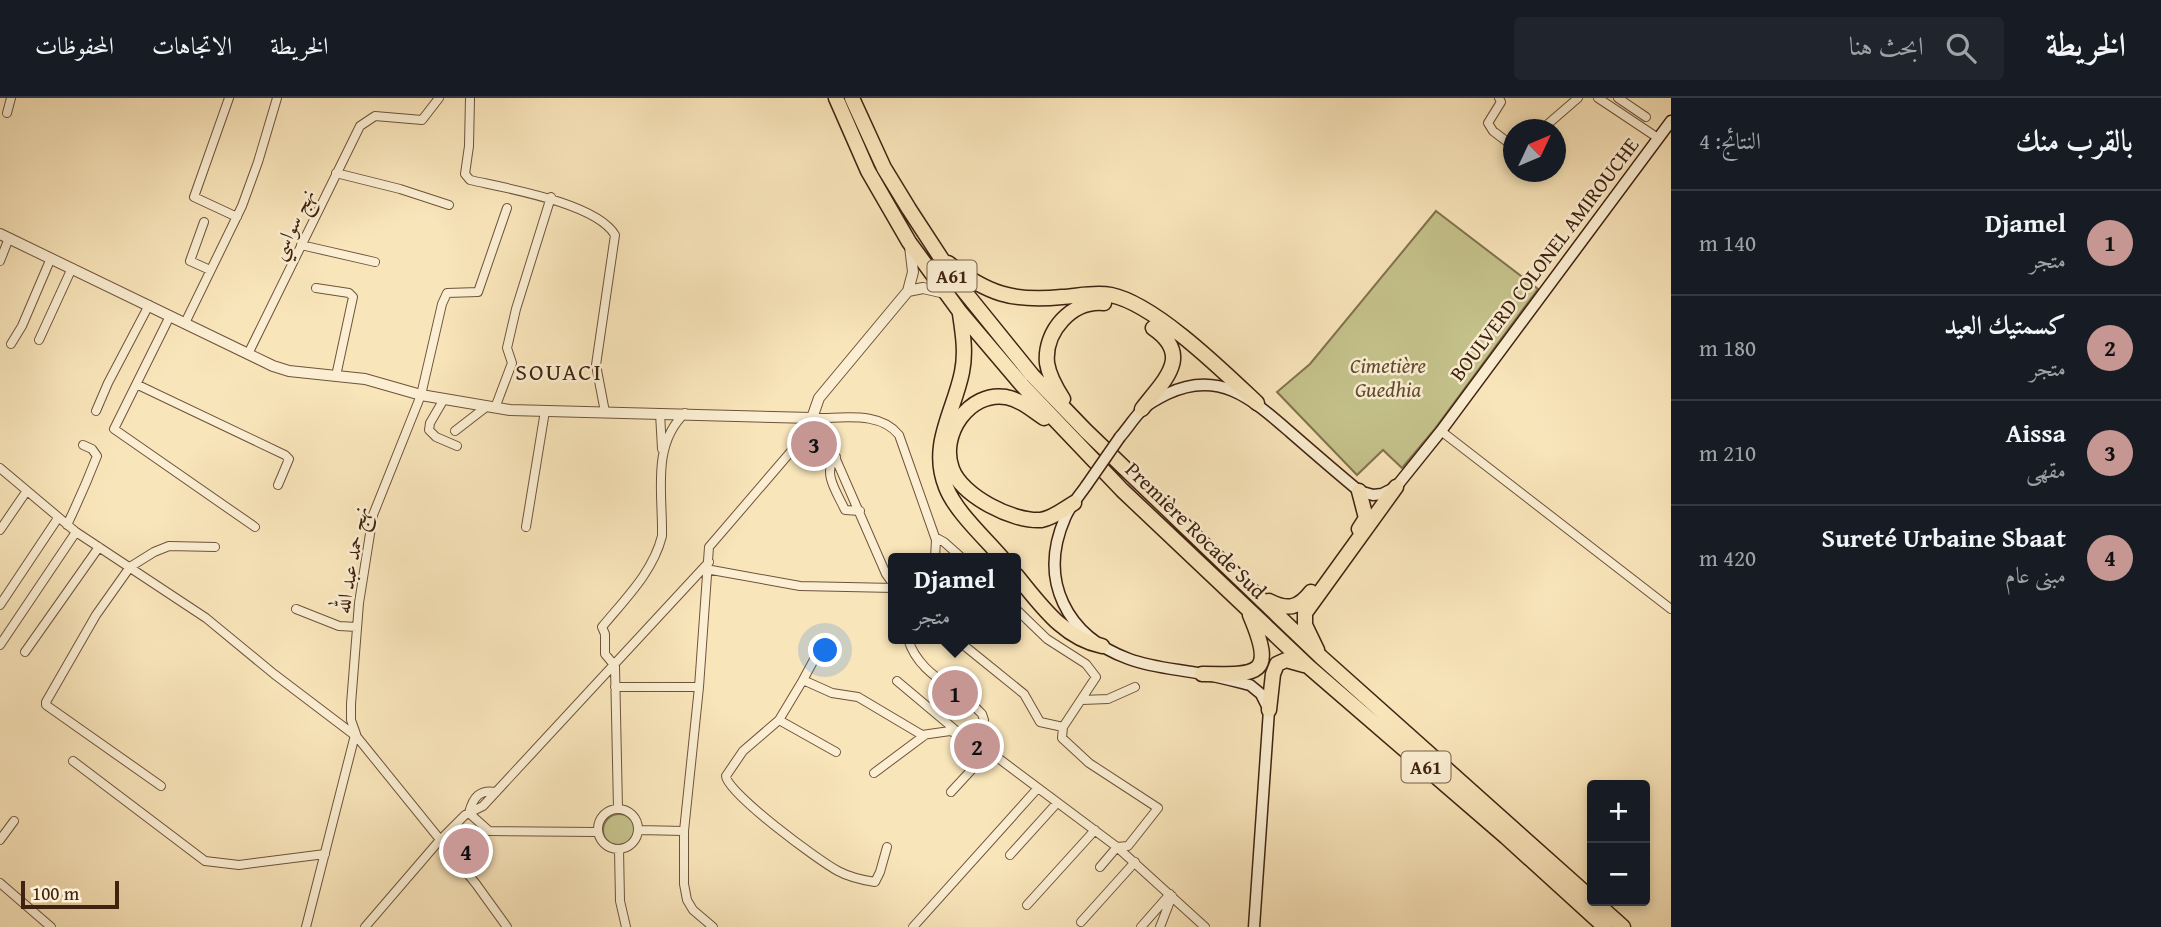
<!DOCTYPE html>
<html lang="ar">
<head>
<meta charset="utf-8">
<style>
  body { margin:0; font-family:"Gentium Book Plus",Amiri,serif; background:#20242c; color:#f1f3f6; direction:rtl }
  .controls { position:absolute; right:21px; bottom:21px; display:grid; overflow:hidden; border-radius:7px; box-shadow:0 4px 10px #0003 }
  .controls button { width:63px; height:63px; display:grid; place-items:center; padding:0; border:0; border-bottom:2px solid #363941; background:#171b24; color:#f1f3f6; font:35px sans-serif }
  .compass { position:absolute; left:1503px; top:21px; width:63px; height:63px; border-radius:50%; background:#171b24; box-shadow:0 4px 10px #0003; rotate:46deg }
  .scale { position:absolute; left:21px; bottom:18px; width:98px; box-sizing:border-box; padding-left:7px; border:4px solid #402211; border-top:0; font-size:19px; line-height:24px; white-space:nowrap; color:#402211; -webkit-text-stroke:5px #fbeed2; paint-order:stroke }
  .you { position:absolute; left:826px; top:553px; width:24px; height:24px; margin:-18px; border:5px solid #fff; border-radius:50%; background:#1a73e8; box-shadow:0 0 0 10px #1a73e833 }
  .badge { display:grid; place-items:center; width:46px; height:46px; border-radius:50%; background:#c59692; color:#111; font-size:23px; font-weight:700 }
  .pin { position:absolute; translate:-50% -50%; border:4px solid #fff; box-shadow:0 2px 7px #0006 }
  .popup { position:absolute; left:888px; top:455px; width:133px; height:91px; box-sizing:border-box; display:grid; place-content:center; border-radius:7px; background:#171b24; filter:drop-shadow(0 2px 5px #0005); font-size:23px; white-space:nowrap; color:#9ea1a6 }
  .popup b { font-size:26px; color:#f1f3f6 }
  .popup::after { content:''; position:absolute; left:50%; top:100%; margin-left:-14px; border:14px solid transparent; border-top-color:#171b24 }
  .list { margin:0; padding:0; list-style:none }
  h2 { display:flex; justify-content:space-between; align-items:center; height:91px; margin:0; padding:0 28px; font-size:30px }
  h2 small { font-size:23px; font-weight:400; color:#9ea1a6 }
  .list li { display:grid; grid-template-columns:46px 1fr auto; gap:21px; align-items:center; box-sizing:border-box; height:105px; padding:0 28px; border-top:2px solid #363941 }
  .list b { display:block; font-size:26px; white-space:nowrap }
  .list p { margin:0; font-size:23px; white-space:nowrap; color:#9ea1a6 }
  .list em { font-size:23px; font-style:normal; color:#9ea1a6 }
  .icon { flex:none; width:38px; height:38px; fill:none; stroke:currentColor; stroke-width:2; stroke-linecap:round; stroke-linejoin:round }
  .map { position:relative; flex:none; width:1671px; height:829px; overflow:hidden; direction:ltr }
  header { display:flex; align-items:center; gap:42px; box-sizing:border-box; height:98px; padding:0 35px; background:#171b24; border-bottom:2px solid #363941 }
  header strong { font-size:33px }
  nav { display:flex; gap:38px; margin-inline-start:auto; font-size:24px }
  .search { width:490px; height:63px; background:#20242c; display:flex; align-items:center; gap:18px; box-sizing:border-box; padding:0 24px; border-radius:7px; color:#9ea1a6; font-size:26px }
  main { display:flex }
  aside { flex:1; background:#171b24 }
  .map>svg:first-child { display:block }
  .green { fill:#c5c28b; stroke:#82724e; stroke-width:2 }
  .lines { fill:none; stroke-linecap:round; stroke-linejoin:round }
  .minor-casing { stroke:#6e533b; stroke-width:10 }
  .tertiary-casing { stroke:#6e533b; stroke-width:12 }
  .secondary-casing { stroke:#402211; stroke-width:13 }
  .motorway-casing { stroke:#402211; stroke-width:17 }
  .minor { stroke:#fbeed2; stroke-width:8 }
  .tertiary { stroke:#fbeed2; stroke-width:10 }
  .secondary { stroke:#fbeed2; stroke-width:10 }
  .motorway { stroke:#f9e5ba; stroke-width:14 }
  .secondary-bridge-casing { stroke:#402211; stroke-width:13; stroke-linecap:butt }
  .secondary-bridge { stroke:#fbeed2; stroke-width:10 }
  .labels { text-anchor:middle; dominant-baseline:central; stroke-width:5; stroke-linejoin:round; paint-order:stroke }
  .shield { fill:#fbeed2; stroke:#785f4b; stroke-width:2 }
  .shield-label { font-size:19px; font-weight:bold; fill:#402211 }
  .street-label { font-size:21px; fill:#402211; stroke:#fbeed2 }
  .park-label { font-size:21px; font-style:italic; fill:#614a30; stroke:#fbeed2 }
  .quarter-label { font-size:24px; letter-spacing:2px; fill:#402211; stroke:#fbeed2 }
</style>
</head>
<body>
<header>
<strong>الخريطة</strong>
<div class="search"><svg class="icon" aria-label="search" viewBox="0 0 24 24"><circle cx="10" cy="10" r="6"/><path d="M15 15l6 6"/></svg>ابحث هنا</div>
<nav><a>الخريطة</a><a>الاتجاهات</a><a>المحفوظات</a></nav>
</header>
<main>
<aside>
<h2>بالقرب منك<small>النتائج: 4</small></h2>
<ul class="list">
<li><span class="badge">1</span><div><b>Djamel</b><p>متجر</p></div><em>140 m</em></li>
<li><span class="badge">2</span><div><b>كسمتيك العيد</b><p>متجر</p></div><em>180 m</em></li>
<li><span class="badge">3</span><div><b>Aissa</b><p>مقهى</p></div><em>210 m</em></li>
<li><span class="badge">4</span><div><b>Sureté Urbaine Sbaat</b><p>مبنى عام</p></div><em>420 m</em></li>
</ul>
</aside>
<div class="map">
<svg width="1671" height="829" viewBox="0 0 1671 829">
  <rect width="100%" height="100%" fill="#f9e5ba"/>
  <filter id="stains"><feTurbulence type="fractalNoise" baseFrequency=".00286" numOctaves="4"/><feColorMatrix values="0 0 0 0 .2 0 0 0 0 .09 0 0 0 0 .02 0 0 0 .5 -.17"/></filter>
  <radialGradient id="worn" r=".72"><stop offset=".6" stop-color="#630" stop-opacity="0"/><stop offset="1" stop-color="#630" stop-opacity=".3"/></radialGradient>
  <path class="green" d="M1436 113 1538 191 1434 332 1402 370 1383 352 1357 377 1277 294 1310 266Z
    M603 732a16 16 0 1 1 32 0a16 16 0 1 1-32 0Z"/>
  <g class="lines">
    <defs>
      <path id="minor" d="M229 0 194 99 237 119
        M470 0 469 48 465 76 470 82C505 90 596 105 615 137L596 267 605 314
        M1499 0 1501 4 1488 25 1493 33 1514 49
        M1598 0 1658 40
        M1618 0 1646 19
        M7 15 11 0
        M1541 32 1578 0
        M336 75 400 91 449 107
        M204 124 190 163 210 172
        M301 147 375 164
        M0 163 9 140
        M316 190 349 195 353 199 336 278
        M170 218 114 331 255 429
        M185 225 242 108 258 64 277 0
        M39 242 72 170
        M11 246 22 228 51 160
        M248 256 360 28 375 18 422 22 439 0
        M138 287 285 357 289 361 278 387
        M444 301 430 325 429 332 436 339 457 348
        M495 310 512 265 507 250 516 211 551 99
        M96 313 108 285 149 207
        M660 315 662 351
        M818 320 886 476 894 487
        M455 333 486 309
        M1441 333 1671 511
        M836 359C821 374 838 396 845 412L860 413
        M0 370 76 434 206 520 274 576 357 639 476 786 507 829
        M67 427C78 404 88 381 97 358L92 351 83 347
        M526 429 545 313
        M0 432 26 394
        M935 439 944 444 962 460
        M706 471 800 488 894 490
        M0 507 58 420
        M296 511 339 528 357 529
        M908 541C919 578 958 589 982 616L984 622 974 642 1117 749 1205 829
        M956 541 1024 596 1040 624 1063 629 1096 579 1086 566 1047 541 1016 511
        M0 547 76 434
        M25 554 99 449
        M803 582 816 558
        M897 583 959 635
        M615 589H699
        M1082 602 1108 601 1135 589
        M779 622 836 654
        M1063 629 1062 640 1089 665 1158 710 1128 748 1117 749 1100 769
        M356 636 351 622V606L359 505 373 417 421 297 442 206 447 195 478 194 507 110
        M73 663 205 763 239 767 325 756
        M874 675 925 637
        M161 688 46 607V604L96 517 130 469 154 454 169 448 215 449
        M496 694C480 691 473 699 469 715L489 733 598 734
        M951 694 988 654
        M598 731a20 20 0 1 1 40 0a20 20 0 1 1-40 0Z
        M618 711 615 568 605 556V536L602 529C625 501 653 474 662 438 663 396 651 347 685 315
        M639 732 684 733
        M0 742 14 723
        M887 749 880 774 875 784C862 782 849 779 838 773 819 763 727 695 726 678L743 653 779 622 803 582 832 595 858 599 922 637 950 633 974 642
        M619 751 620 803 626 829
        M1010 757 1057 705
        M0 785 51 829
        M1027 807 1095 732
        M1081 824 1135 764
        M306 829 355 637
        M365 829 439 743 465 717 483 708 709 464
        M713 829 693 812 687 802 684 786V733L699 589 709 449 812 329V320C841 321 879 312 899 337L936 442 935 460
        M913 829 1037 691
        M1141 829 1170 796
        M1160 829 1172 798"/>
      <path id="tertiary" d="M0 136 273 268 289 273 365 281 421 297 510 312 812 320 819 300 908 193 913 174 910 148
        M908 193 923 190 945 195"/>
      <path id="secondary" d="M1120 339C1128 330 1135 318 1144 310 1151 304 1159 300 1167 296 1219 271 1252 301 1290 334 1313 354 1336 374 1359 393L1373 397 1382 396 1396 389 1441 333 1671 23
        M1086 388C1079 398 1070 408 1065 420 1038 482 1066 538 1129 561 1153 570 1178 571 1203 576 1219 579 1234 583 1250 587L1261 596 1269 612 1254 829"/>
      <path id="motorway" d="M836 0 868 73 909 144 960 214 1022 287 1122 392 1309 569 1506 739 1605 829
        M852 0 884 70 909 111 956 183 1032 277 1086 333 1321 559 1592 801
        M948 165C987 196 1013 204 1062 199 1078 198 1095 194 1111 197 1155 206 1223 273 1257 305
        M960 216C963 236 966 255 962 274 954 314 929 347 946 389 955 413 985 440 1002 460
        M1063 301C1056 290 1049 278 1047 265 1044 233 1072 202 1104 205
        M1142 311C1163 283 1194 258 1153 230
        M1044 320C1032 312 1021 302 1006 299 969 293 939 337 952 371 962 398 1013 424 1041 422 1053 420 1064 411 1074 405
        M1359 393 1366 420 1359 431
        M1016 477C1041 507 1063 540 1102 548
        M1269 503C1287 512 1298 511 1311 494
        M1317 552 1305 527V515L1396 389
        M1202 576C1259 577 1276 578 1250 517
        M1269 612 1273 576 1277 566 1286 562 1304 567
        M1594 803 1623 829"/>
    </defs>
    <use href="#minor" class="minor-casing"/>
    <use href="#tertiary" class="tertiary-casing"/>
    <use href="#secondary" class="secondary-casing"/>
    <use href="#motorway" class="motorway-casing"/>
    <use href="#minor" class="minor"/>
    <use href="#tertiary" class="tertiary"/>
    <use href="#secondary" class="secondary"/>
    <use href="#motorway" class="motorway"/>
    <defs>
      <path id="secondary-bridge" d="M1086 388 1120 339"/>
    </defs>
    <use href="#secondary-bridge" class="secondary-bridge-casing"/>
    <use href="#secondary-bridge" class="secondary-bridge"/>
  </g>
  <g class="labels">
    <g class="shield">
      <rect x="927.5" y="162.5" width="49" height="31" rx="5"/>
      <rect x="1401.5" y="653.5" width="49" height="31" rx="5"/>
    </g>
    <g class="shield-label">
      <text x="952" y="178">A61</text>
      <text x="1426" y="669">A61</text>
    </g>
    <g class="street-label">
      <text transform="translate(292 126) rotate(-64)">نهج سواسي</text>
      <text transform="translate(1544 161) rotate(-53)">BOULVERD COLONEL AMIROUCHE</text>
      <text transform="translate(1196 432) rotate(44)">Première Rocade Sud</text>
      <text transform="translate(351 462) rotate(-80)">نهج حمد عبد الله</text>
    </g>
    <g class="park-label">
      <text x="1388" y="267">Cimetière<tspan x="1388" dy="24">Guedhia</tspan></text>
    </g>
    <g class="quarter-label">
      <text x="559" y="273">SOUACI</text>
    </g>
  </g>
  <rect width="100%" height="100%" filter="url(#stains)"/>
  <rect width="100%" height="100%" fill="url(#worn)"/>
</svg>
<div class="controls">
<button>+</button>
<button>−</button>
</div>
<svg class="compass" viewBox="-18 -18 36 36"><path d="M0-13l5 13h-10z" fill="#e53935"/><path d="M0 13l5-13h-10z" fill="#9ea1a6"/></svg>
<div class="scale">100 m</div>
<div class="you"></div>
<div class="pin badge" style="left:955px;top:595px">1</div>
<div class="popup"><b>Djamel</b>متجر</div>
<div class="pin badge" style="left:977px;top:648px">2</div>
<div class="pin badge" style="left:814px;top:346px">3</div>
<div class="pin badge" style="left:466px;top:753px">4</div>
</div>
</main>
</body>
</html>
